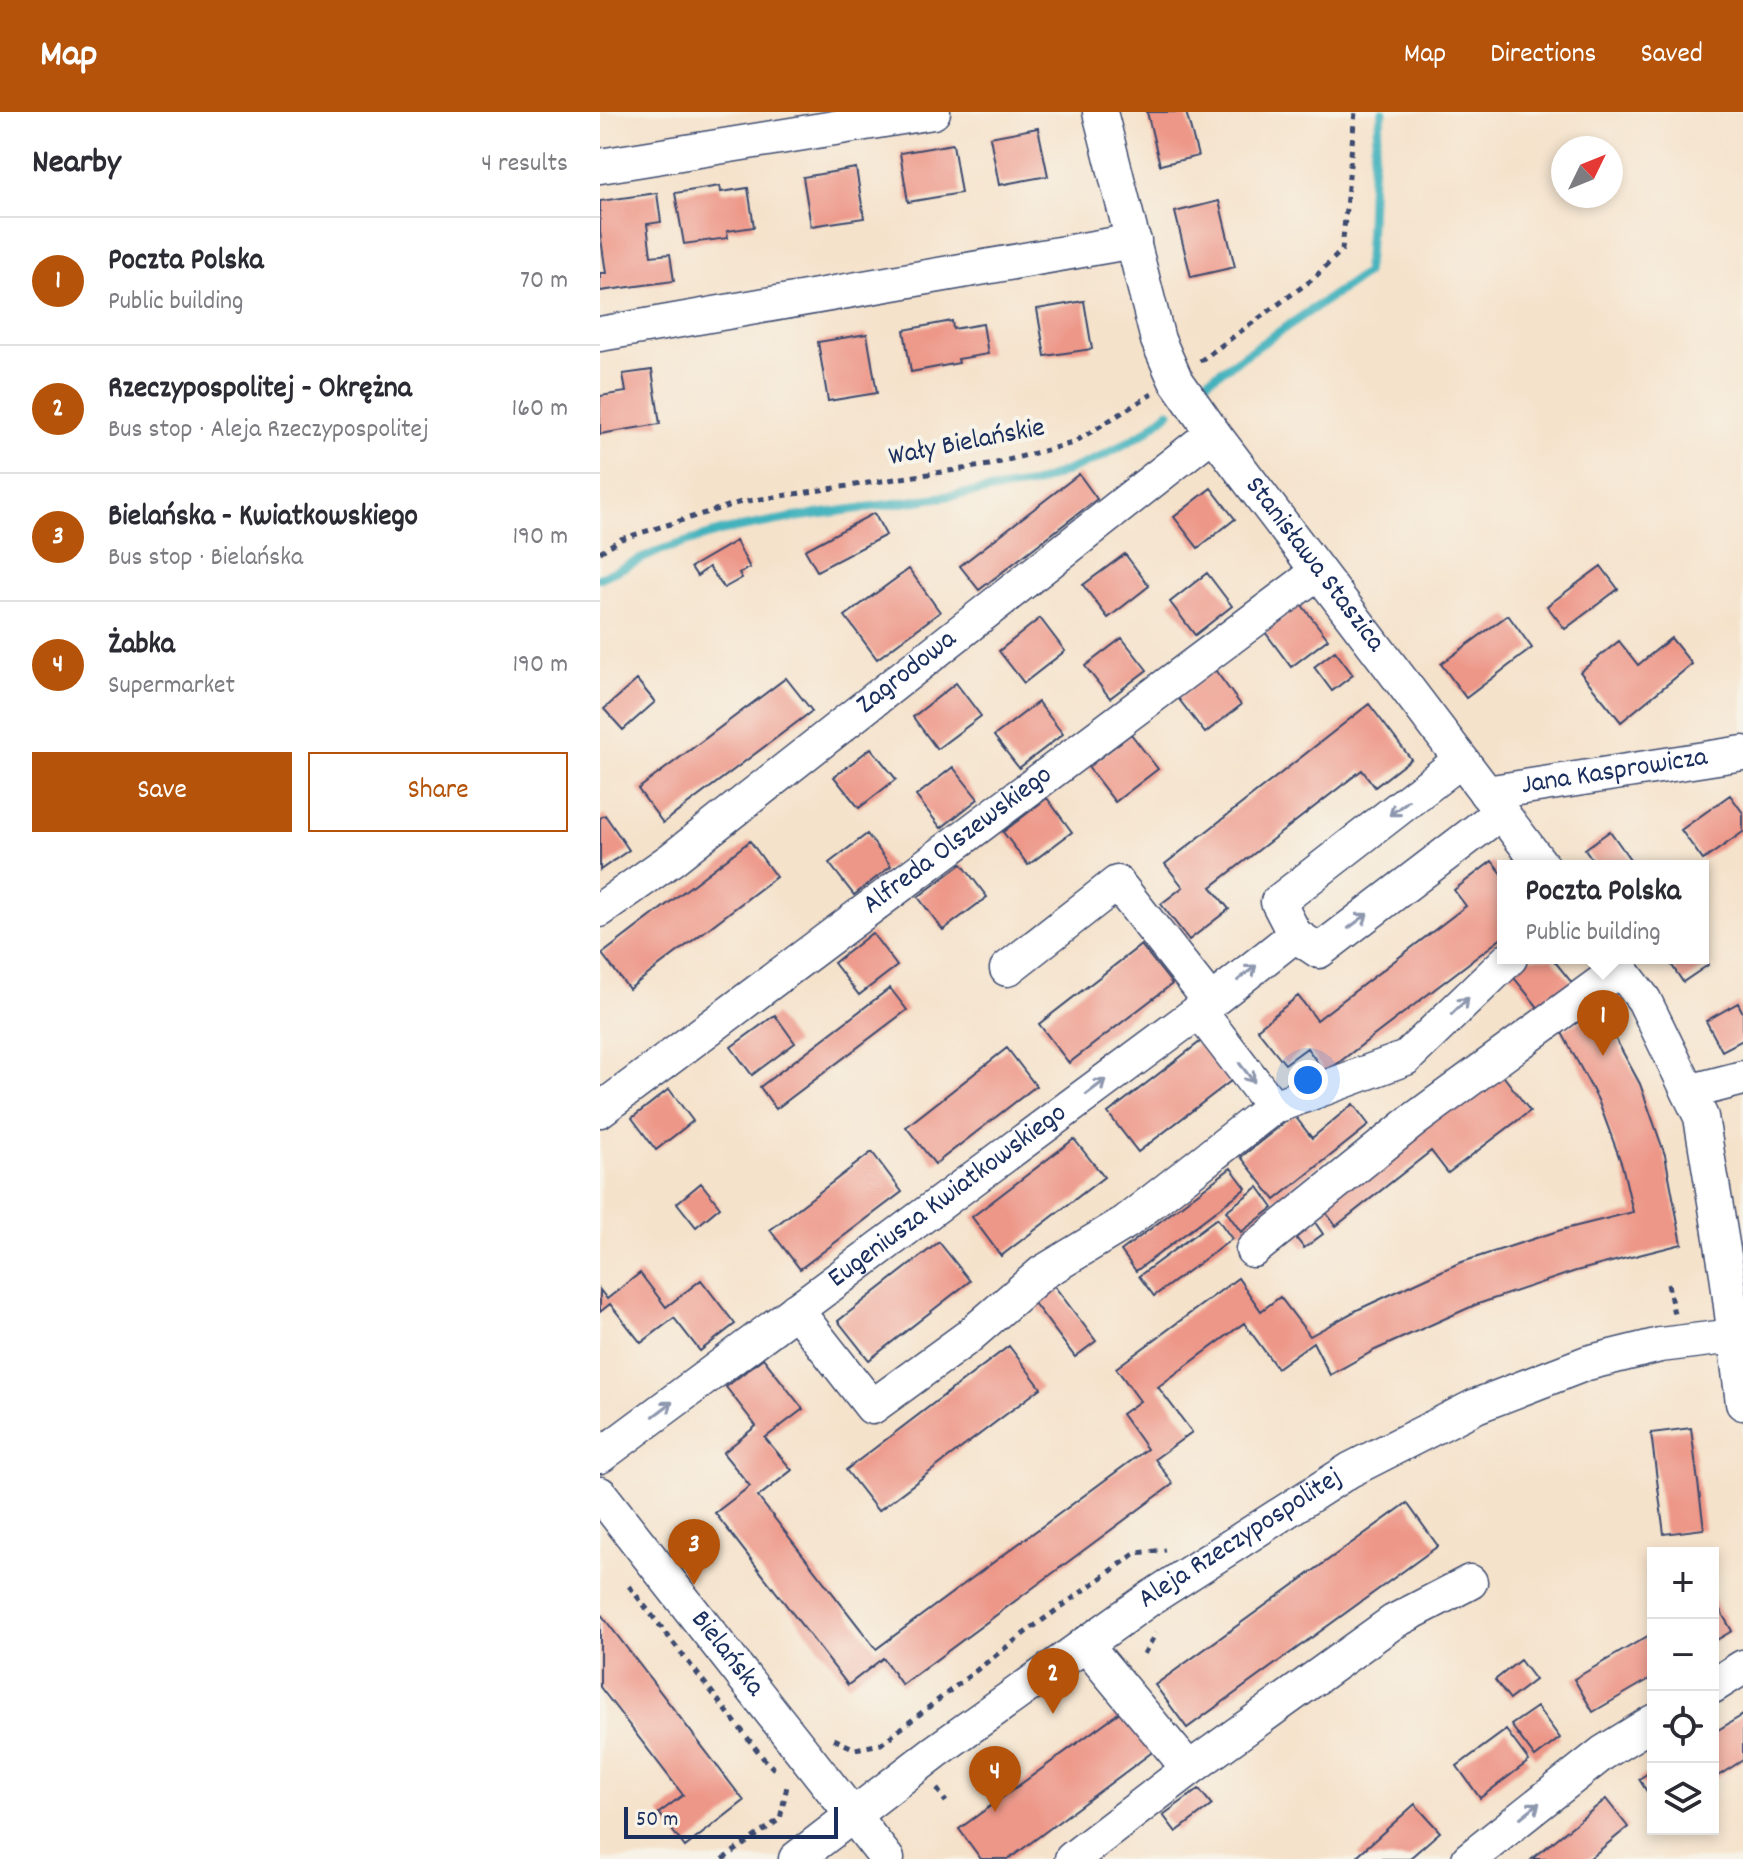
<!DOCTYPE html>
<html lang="en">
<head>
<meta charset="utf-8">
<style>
  body { margin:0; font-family:Dekko,sans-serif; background:#f2f2f3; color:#2b2b33 }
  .controls { position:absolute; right:24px; bottom:24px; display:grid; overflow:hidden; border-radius:0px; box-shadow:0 4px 12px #0003 }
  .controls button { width:72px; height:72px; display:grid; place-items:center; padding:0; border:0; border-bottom:2px solid #e1e1e2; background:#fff; color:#2b2b33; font:40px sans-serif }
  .compass { position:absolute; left:951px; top:24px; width:72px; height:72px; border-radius:50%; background:#fff; box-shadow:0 4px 12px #0003; rotate:47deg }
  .scale { position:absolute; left:24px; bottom:20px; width:214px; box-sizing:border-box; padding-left:8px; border:4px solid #1b2f5e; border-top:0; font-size:22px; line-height:28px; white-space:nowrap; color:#1b2f5e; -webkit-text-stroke:6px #f7f3e8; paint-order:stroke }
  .you { position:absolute; left:708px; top:968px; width:28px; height:28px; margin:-20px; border:6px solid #fff; border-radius:50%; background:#1a73e8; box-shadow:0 0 0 12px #1a73e833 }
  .badge { display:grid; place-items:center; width:52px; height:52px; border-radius:50%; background:#b45309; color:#fff; font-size:26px; font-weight:700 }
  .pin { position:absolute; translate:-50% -66px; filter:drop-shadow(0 2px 4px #0008) }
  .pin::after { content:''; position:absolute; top:42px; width:28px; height:24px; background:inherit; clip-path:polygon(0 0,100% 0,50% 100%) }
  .popup { position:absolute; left:897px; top:748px; width:212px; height:104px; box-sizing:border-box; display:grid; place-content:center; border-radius:0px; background:#fff; filter:drop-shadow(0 2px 6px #0005); font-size:26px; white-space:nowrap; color:#7c7c81 }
  .popup b { font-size:30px; color:#2b2b33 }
  .popup::after { content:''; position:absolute; left:50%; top:100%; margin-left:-16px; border:16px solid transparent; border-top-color:#fff }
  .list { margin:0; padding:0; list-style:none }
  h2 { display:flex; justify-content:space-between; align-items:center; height:104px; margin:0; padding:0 32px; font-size:34px }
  h2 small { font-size:26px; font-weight:400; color:#7c7c81 }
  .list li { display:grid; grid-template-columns:52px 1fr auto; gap:24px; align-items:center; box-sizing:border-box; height:128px; padding:0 32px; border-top:2px solid #e1e1e2 }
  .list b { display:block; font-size:30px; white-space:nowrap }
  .list p { margin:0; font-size:26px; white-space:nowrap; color:#7c7c81 }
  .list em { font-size:26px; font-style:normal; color:#7c7c81 }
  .actions { display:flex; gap:16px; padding:24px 32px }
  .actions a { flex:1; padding:18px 0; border:2px solid #b45309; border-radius:0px; text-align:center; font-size:28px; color:#b45309 }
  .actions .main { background:#b45309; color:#fff }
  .icon { flex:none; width:44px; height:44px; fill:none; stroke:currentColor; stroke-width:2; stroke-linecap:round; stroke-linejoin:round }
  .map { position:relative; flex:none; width:1143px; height:1747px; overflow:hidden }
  header { display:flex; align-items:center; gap:48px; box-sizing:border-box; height:112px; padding:0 40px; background:#b45309; color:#fff }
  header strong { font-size:38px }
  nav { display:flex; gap:44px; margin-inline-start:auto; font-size:28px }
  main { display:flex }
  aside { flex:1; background:#fff }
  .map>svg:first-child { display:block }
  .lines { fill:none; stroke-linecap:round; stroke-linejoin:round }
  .stream { stroke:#43b2bd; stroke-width:9 }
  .building { fill:#ed9788 }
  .minor-casing { stroke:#3c4a6e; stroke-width:37 }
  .path { stroke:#3c4a6e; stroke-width:5; stroke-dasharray:6 6; stroke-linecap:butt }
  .minor { stroke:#fff; stroke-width:34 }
  .oneway { stroke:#8d97ae }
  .labels { text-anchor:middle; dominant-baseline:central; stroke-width:8; stroke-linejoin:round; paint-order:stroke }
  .street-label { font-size:28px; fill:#1b2f5e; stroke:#f7f3e8 }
</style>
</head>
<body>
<header>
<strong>Map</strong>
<nav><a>Map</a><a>Directions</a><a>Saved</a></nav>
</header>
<main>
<aside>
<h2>Nearby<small>4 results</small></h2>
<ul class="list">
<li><span class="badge">1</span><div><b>Poczta Polska</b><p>Public building</p></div><em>70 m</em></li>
<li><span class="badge">2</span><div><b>Rzeczypospolitej - Okrężna</b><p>Bus stop · Aleja Rzeczypospolitej</p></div><em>160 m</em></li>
<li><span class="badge">3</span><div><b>Bielańska - Kwiatkowskiego</b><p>Bus stop · Bielańska</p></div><em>190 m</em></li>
<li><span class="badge">4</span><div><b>Żabka</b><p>Supermarket</p></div><em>190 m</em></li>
</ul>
<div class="actions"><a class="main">Save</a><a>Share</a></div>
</aside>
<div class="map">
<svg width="1143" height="1747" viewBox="0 0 1143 1747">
  <rect width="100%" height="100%" fill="#f7f3e8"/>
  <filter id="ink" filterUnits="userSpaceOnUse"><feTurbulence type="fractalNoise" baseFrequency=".0125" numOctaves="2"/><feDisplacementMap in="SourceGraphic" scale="16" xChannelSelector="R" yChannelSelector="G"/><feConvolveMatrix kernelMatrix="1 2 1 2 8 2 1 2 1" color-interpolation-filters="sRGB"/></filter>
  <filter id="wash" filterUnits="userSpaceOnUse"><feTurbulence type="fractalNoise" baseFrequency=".006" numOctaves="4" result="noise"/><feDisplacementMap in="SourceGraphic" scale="32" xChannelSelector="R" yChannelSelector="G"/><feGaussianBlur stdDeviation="1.8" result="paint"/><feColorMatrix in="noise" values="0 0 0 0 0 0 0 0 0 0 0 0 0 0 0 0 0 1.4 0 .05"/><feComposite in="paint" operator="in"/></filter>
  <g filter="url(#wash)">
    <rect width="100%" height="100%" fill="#f5e2cb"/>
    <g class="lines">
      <path class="stream" d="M608 268 766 161C774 108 766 52 783 0
        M0 466 61 438 122 419 191 406 434 372 499 346 544 321 569 300"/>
    </g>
    <g id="blocks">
      <path class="building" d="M547 0H586L598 44 560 53Z
        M438 16 448 64 399 73 390 25Z
        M353 32 361 81 308 90 300 41Z
        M256 56 264 106 211 114 203 65Z
        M120 74 121 80 148 76 154 115 127 119 128 126 84 132 75 81Z
        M57 81 61 110 47 112 51 144 70 142 74 169 0 179V161H6L0 120V89Z
        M619 89 635 155 591 165 575 100Z
        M484 189 492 237 445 244 437 197Z
        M352 209 353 217 383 212 388 242 358 247 359 251 311 260 304 218Z
        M267 222 277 281 228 289 218 230Z
        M52 258 60 312 0 322V284L26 280 23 262Z
        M479 362 497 387 379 478 360 454Z
        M611 376 635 407 598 436 574 405Z
        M274 401 286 423 217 459 205 438Z
        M136 429 150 456 139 461 142 466 124 476 109 455 97 464 91 455Z
        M525 442 549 474 508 506 483 473Z
        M1001 454 1018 477 965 517 947 494Z
        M309 457 340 500 277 547 245 504Z
        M607 461 632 494 595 523 570 490Z
        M701 492 728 527 691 555 665 520Z
        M908 503 932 536 866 586 841 552Z
        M440 506 465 539 424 571 399 539Z
        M522 526 547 558 510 586 485 554Z
        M1071 526 1092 552 1021 610 980 560 1019 529 1038 553Z
        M735 539 753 563 732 579 714 555Z
        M615 558 641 593 605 621 578 586Z
        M186 566 212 599 63 711 38 677Z
        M37 568 55 590 23 618 4 597Z
        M356 571 381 604 337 637 313 605Z
        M438 590 463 622 419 656 394 624Z
        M769 592 811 647 775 675 762 658 611 775 629 797 589 828 561 792 583 775 565 752Z
        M531 622 558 657 515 690 488 655Z
        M271 636 296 667 259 696 234 665Z
        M353 655 378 687 341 716 316 684Z
        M1130 683 1143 701V720L1103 748 1081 718Z
        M447 686 472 720 428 753 403 720Z
        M5 703 29 738 0 758V706Z
        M1010 719 1032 750 1026 754H997L985 737Z
        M267 722 291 754 254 783 229 751Z
        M150 729 176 765 29 877 2 842Z
        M892 749 903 763V825L725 961 707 936 685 952 657 917 698 884 717 908 866 794 854 778Z
        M362 752 387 785 343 818 318 785Z
        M272 821 297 854 259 883 234 851Z
        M541 833 572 872 469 951 439 912Z
        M929 846H952L973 872 941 899 910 861Z
        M1067 846H1104L1108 853 1083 870Z
        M290 876 307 898 176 997 160 975Z
        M1138 891 1143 901V928L1122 939 1106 909Z
        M1000 898 1040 972 1065 1043 1082 1132 976 1159 875 1193 775 1238 730 1263 713 1230 677 1256 644 1211 558 1275 592 1320 555 1347 573 1372 302 1573 283 1546 248 1573 115 1401 150 1374 123 1341 156 1314 126 1275 163 1246 203 1297 165 1326 192 1358 158 1385 276 1537 547 1337 522 1302 540 1289 516 1256 638 1166 661 1199 680 1185 710 1224 757 1198 859 1151 961 1118 1033 1100 1022 1053 998 988 961 919Z
        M175 903 195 931 152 963 131 935Z
        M609 923 640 962 538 1040 508 1001Z
        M407 936 436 974 335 1052 306 1015Z
        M898 957 930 999 848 1061 831 1039 736 1114 721 1094Z
        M69 977 93 1009 56 1038 32 1006Z
        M753 992 769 1013 675 1088 641 1045 694 1003 712 1026Z
        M474 1027 504 1065 401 1144 372 1105Z
        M272 1040 302 1080 200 1157 170 1118Z
        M631 1056 646 1076 536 1159 521 1139Z
        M101 1071 120 1095 96 1115 77 1091Z
        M658 1075 673 1096 641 1120 626 1099Z
        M710 1103 723 1122 704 1136 690 1118Z
        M617 1106 632 1127 554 1184 539 1164Z
        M339 1130 370 1169 269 1248 238 1209Z
        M40 1161 66 1195 101 1168 135 1212 100 1239 74 1206 41 1231 10 1192 0 1200V1178L7 1187Z
        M449 1167 496 1229 475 1245 428 1183Z
        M409 1234 441 1276 278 1399 246 1358Z
        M1091 1316 1104 1417 1064 1422 1051 1321Z
        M807 1391 838 1434 587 1616 555 1573Z
        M1113 1486 1132 1519 1113 1530Z
        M0 1501 144 1689 85 1735 59 1701 83 1683 0 1575Z
        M1053 1521V1565L993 1600 974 1567Z
        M920 1548 935 1568 910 1587 895 1568Z
        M937 1595 960 1626 935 1645 911 1613Z
        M524 1597 555 1638 409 1747H381L359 1717Z
        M1143 1603V1648L1113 1667V1621Z
        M906 1618 929 1649 880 1686 857 1654Z
        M1053 1658V1689L1039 1667Z
        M599 1677 612 1693 576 1720 563 1703Z
        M1006 1687 1028 1715 989 1747H932Z
        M815 1692 840 1720 809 1747H761L758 1743Z"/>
    </g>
  </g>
  <g filter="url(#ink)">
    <use href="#blocks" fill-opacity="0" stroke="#3c4a6e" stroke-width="2"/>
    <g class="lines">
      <defs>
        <g id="minor">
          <path id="s1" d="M500 0 558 228 575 267 613 321 942 754"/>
          <path d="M0 54 333 0"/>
          <path d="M0 222 534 129"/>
          <path d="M861 648 678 790 695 823 719 839 901 700"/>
          <path id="s2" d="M886 681 1143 641"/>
          <path id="s3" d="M0 798 72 747 613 321"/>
          <path d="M1012 846 1044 888 1101 1005 1127 1162 1143 1291"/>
          <path d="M407 857 517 771 611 890"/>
          <path d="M599 899 673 995 806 946 910 846"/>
          <path d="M1089 980 1143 966"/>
          <path id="s4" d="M0 998 718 460"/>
          <path d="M653 1138 814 1008 1020 857"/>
          <path d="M196 1198 272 1295 368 1225 442 1161 526 1110 673 995"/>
          <path id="s5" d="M0 1344 599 899 695 823"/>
          <path id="s6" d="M0 1382 287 1747"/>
          <path d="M485 1532 589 1657 793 1510 870 1470"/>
          <path d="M1113 1574 1143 1555"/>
          <path id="s7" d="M196 1747 335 1640 549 1487 750 1358 876 1294 987 1251 1060 1233 1143 1223"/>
          <path d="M472 1747 589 1657"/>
          <path d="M869 1747 1003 1641 1053 1610"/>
        </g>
      </defs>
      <use href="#minor" class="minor-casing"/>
      <path class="path" d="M600 249 713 167 742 138 755 0
        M0 440 21 427 141 390 389 353 473 331 552 282
        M1068 1172 1074 1202
        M29 1474 164 1647 174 1657
        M544 1542 556 1521
        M234 1627 255 1637 281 1632 426 1520 536 1441 565 1438
        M337 1677 346 1690
        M123 1747 180 1707 187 1674 185 1671"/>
      <use href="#minor" class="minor"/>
    </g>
    <defs><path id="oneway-shaft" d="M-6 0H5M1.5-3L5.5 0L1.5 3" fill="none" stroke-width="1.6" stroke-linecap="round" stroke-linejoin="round" transform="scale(2)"/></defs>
    <g class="oneway">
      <use href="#oneway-shaft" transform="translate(799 696) rotate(142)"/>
      <use href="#oneway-shaft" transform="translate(758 809) rotate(-37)"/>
      <use href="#oneway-shaft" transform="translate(647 861) rotate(-39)"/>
      <use href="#oneway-shaft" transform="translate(860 894) rotate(-44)"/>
      <use href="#oneway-shaft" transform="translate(647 961) rotate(52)"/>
      <use href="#oneway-shaft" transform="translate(496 975) rotate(-37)"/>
      <use href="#oneway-shaft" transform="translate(63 1297) rotate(-37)"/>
      <use href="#oneway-shaft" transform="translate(930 1698) rotate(-38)"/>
    </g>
  </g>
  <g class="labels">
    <g class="street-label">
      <text transform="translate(367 332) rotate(-11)">Wały Bielańskie</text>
      <text stroke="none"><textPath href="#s1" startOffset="510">Stanisława Staszica</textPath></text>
      <text stroke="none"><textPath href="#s3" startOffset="388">Zagrodowa</textPath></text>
      <text stroke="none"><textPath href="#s2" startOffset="130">Jana Kasprowicza</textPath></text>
      <text stroke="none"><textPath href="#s4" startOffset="448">Alfreda Olszewskiego</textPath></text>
      <text stroke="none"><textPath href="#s5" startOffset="434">Eugeniusza Kwiatkowskiego</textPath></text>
      <text stroke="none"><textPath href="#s7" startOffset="548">Aleja Rzeczypospolitej</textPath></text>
      <text stroke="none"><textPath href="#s6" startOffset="204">Bielańska</textPath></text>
    </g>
  </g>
</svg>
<div class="controls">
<button>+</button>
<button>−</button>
<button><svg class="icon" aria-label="locate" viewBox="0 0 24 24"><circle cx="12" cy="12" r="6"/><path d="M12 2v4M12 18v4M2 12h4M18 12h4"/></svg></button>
<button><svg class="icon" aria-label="layers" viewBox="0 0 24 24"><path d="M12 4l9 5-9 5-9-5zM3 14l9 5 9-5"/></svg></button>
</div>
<svg class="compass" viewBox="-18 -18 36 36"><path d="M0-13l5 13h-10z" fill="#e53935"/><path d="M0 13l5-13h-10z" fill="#7c7c81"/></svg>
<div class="scale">50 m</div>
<div class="you"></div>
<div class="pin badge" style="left:1003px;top:944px">1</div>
<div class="popup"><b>Poczta Polska</b>Public building</div>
<div class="pin badge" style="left:453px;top:1602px">2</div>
<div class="pin badge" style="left:94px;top:1473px">3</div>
<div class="pin badge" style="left:395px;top:1700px">4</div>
</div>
</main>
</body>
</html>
